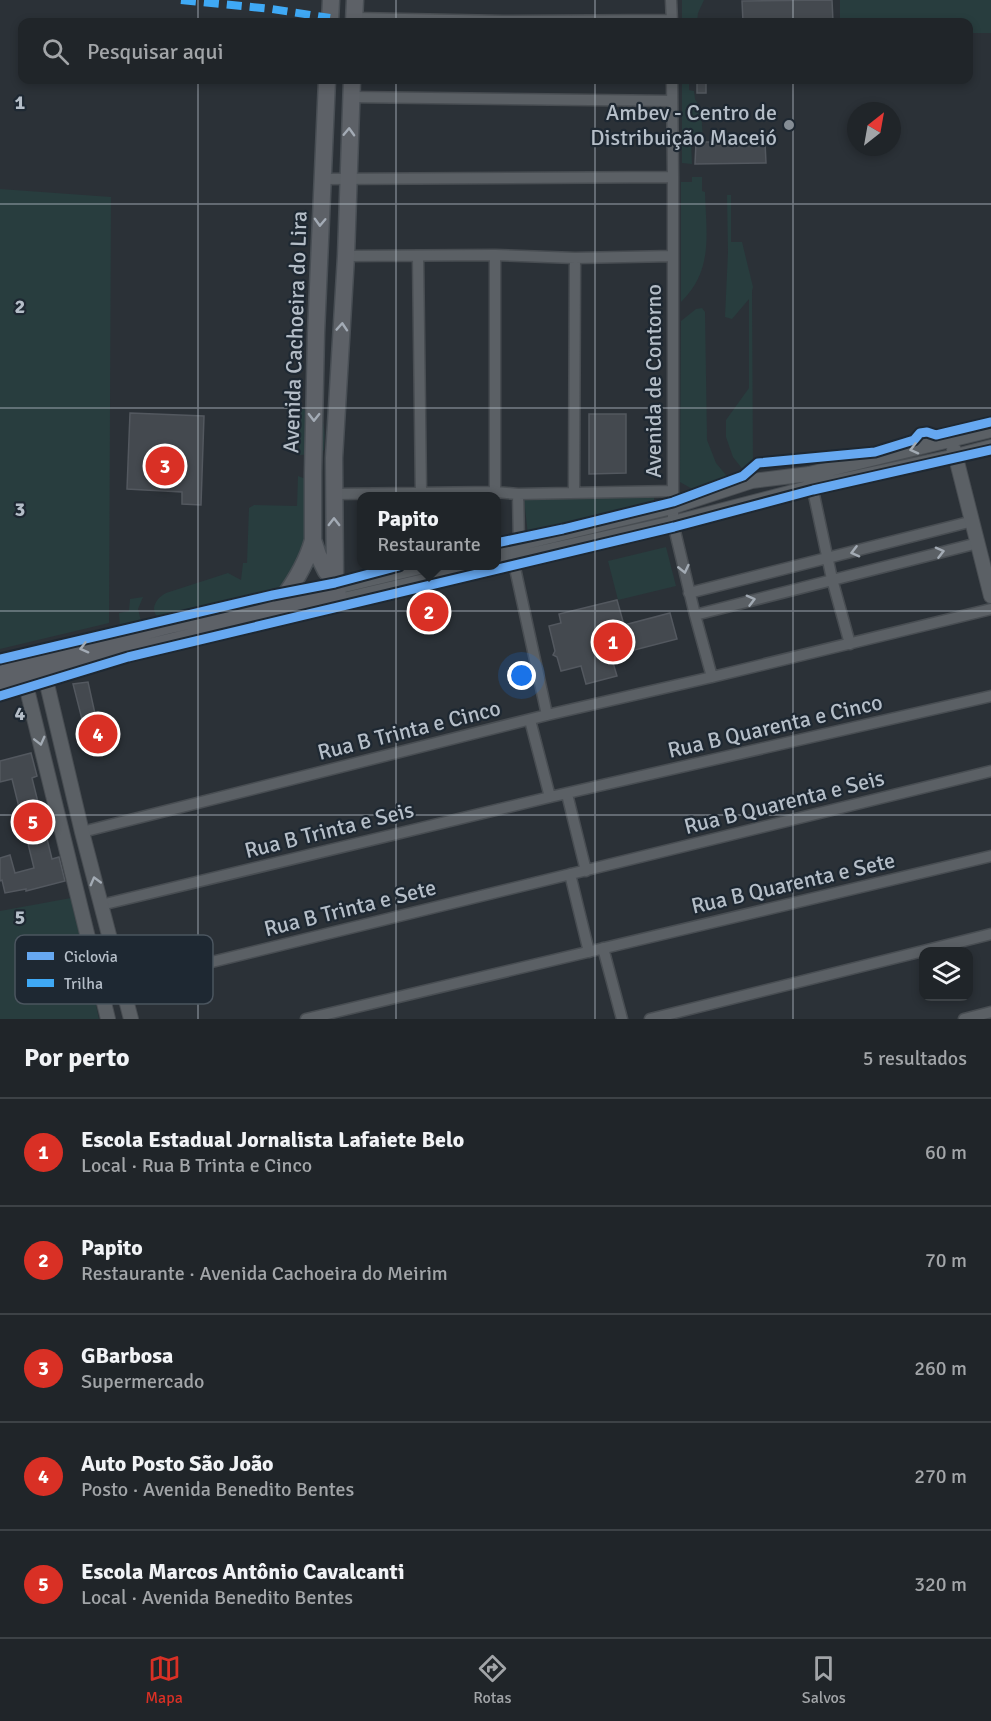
<!DOCTYPE html>
<html lang="pt">
<head>
<meta charset="utf-8">
<style>
  body { margin:0; font-family:Signika,sans-serif; background:#282d31; color:#f1f3f6 }
  .controls { position:absolute; right:18px; bottom:18px; display:grid; overflow:hidden; border-radius:12px; box-shadow:0 3px 9px #0003 }
  .controls button { width:54px; height:54px; display:grid; place-items:center; padding:0; border:0; border-bottom:2px solid #3d4246; background:#202529; color:#f1f3f6; font:30px sans-serif }
  .compass { position:absolute; left:847px; top:102px; width:54px; height:54px; border-radius:50%; background:#202529; box-shadow:0 3px 9px #0003; rotate:31deg }
  .you { position:absolute; left:522px; top:676px; width:21px; height:21px; margin:-15px; border:4px solid #fff; border-radius:50%; background:#1a73e8; box-shadow:0 0 0 9px #1a73e833 }
  .badge { display:grid; place-items:center; width:39px; height:39px; border-radius:50%; background:#d93025; color:#fff; font-size:20px; font-weight:700 }
  .pin { position:absolute; translate:-50% -50%; border:3px solid #fff; box-shadow:0 2px 6px #0006 }
  .popup { position:absolute; left:357px; top:492px; width:144px; height:78px; box-sizing:border-box; display:grid; place-content:center; border-radius:12px; background:#202529; filter:drop-shadow(0 2px 4px #0005); font-size:20px; white-space:nowrap; color:#a2a5a8 }
  .popup b { font-size:22px; color:#f1f3f6 }
  .popup::after { content:''; position:absolute; left:50%; top:100%; margin-left:-12px; border:12px solid transparent; border-top-color:#202529 }
  .list { margin:0; padding:0; list-style:none }
  h2 { display:flex; justify-content:space-between; align-items:center; height:78px; margin:0; padding:0 24px; font-size:26px }
  h2 small { font-size:20px; font-weight:400; color:#a2a5a8 }
  .list li { display:grid; grid-template-columns:39px 1fr auto; gap:18px; align-items:center; box-sizing:border-box; height:108px; padding:0 24px; border-top:2px solid #3d4246 }
  .list b { display:block; font-size:22px; white-space:nowrap }
  .list p { margin:0; font-size:20px; white-space:nowrap; color:#a2a5a8 }
  .list em { font-size:20px; font-style:normal; color:#a2a5a8 }
  .icon { flex:none; width:33px; height:33px; fill:none; stroke:currentColor; stroke-width:2; stroke-linecap:round; stroke-linejoin:round }
  .map { position:relative; flex:none; width:991px; height:1019px; overflow:hidden }
  .search { position:absolute; background:#202529; box-shadow:0 3px 9px #0003; left:18px; right:18px; top:18px; height:66px; display:flex; align-items:center; gap:15px; box-sizing:border-box; padding:0 21px; border-radius:12px; color:#a2a5a8; font-size:22px }
  .sheet { height:618px; background:#202529 }
  nav { display:flex; justify-content:space-around; align-items:center; box-sizing:border-box; height:84px; border-top:2px solid #3d4246; background:#202529; font-size:16px; color:#a2a5a8 }
  nav a { display:grid; justify-items:center; gap:3px }
  nav .on { color:#d93025 }
  .map>svg:first-child { display:block }
  .green { fill:#283d3e }
  .building { fill:#44494f; stroke:#53585f; stroke-width:1.5 }
  .lines { fill:none; stroke-linecap:round; stroke-linejoin:round }
  .minor-casing { stroke:#484d52; stroke-width:13 }
  .tertiary-casing { stroke:#484d52; stroke-width:16 }
  .primary-casing { stroke:#484e54; stroke-width:19 }
  .minor { stroke:#5b6065; stroke-width:10 }
  .tertiary { stroke:#5b6065; stroke-width:14 }
  .primary { stroke:#5d6167; stroke-width:16 }
  .quiet { stroke:#3fa9f5; stroke-width:8; stroke-dasharray:15 8; stroke-linecap:butt }
  .cycleway-casing { stroke:#1e2832; stroke-width:13 }
  .cycleway { stroke:#66a8f1; stroke-width:9 }
  .oneway { stroke:#a3abb5 }
  .oneway2 { stroke:#a3abb4 }
  .grid { fill:none; stroke:#b5bec8; stroke-width:1.5; stroke-opacity:0.55 }
  .poi-dot { fill:#858d95; stroke:#1e2832; stroke-width:2 }
  .labels { text-anchor:middle; dominant-baseline:central; stroke-width:4.5; stroke-linejoin:round; paint-order:stroke }
  .poi-label { font-size:22px; fill:#b5bec8; stroke:#1e2832; text-anchor:end }
  .street-label { font-size:22px; fill:#b5bec8; stroke:#1e2832 }
  .key { fill:#1e2832; stroke:#4b555f; stroke-width:1.5 }
  .key-label { font-size:16px; fill:#b5bec8 }
  .grid-label { font-size:20px; text-anchor:middle; font-weight:bold; fill:#b5bec8; stroke:#1e2832; stroke-width:4.5; stroke-linejoin:round; paint-order:stroke }
</style>
</head>
<body>
<div class="map">
<svg width="991" height="1019" viewBox="0 0 991 1019">
  <rect width="100%" height="100%" fill="#2b3137"/>
  <path class="green" d="M682 0H704L698 13 697 22H682Z
    M840 0H991V33H969L968 22H840Z
    M682 80H689V90L694 91 695 99 701 110 703 141 691 142 692 164 682 163Z
    M692 177H702V191L705 192C706 233 714 270 681 302V182H692Z
    M0 189 111 197 109 623 0 649Z
    M727 195H731V242H742L753 287 752 291 753 474 751 475 744 471 733 457 726 437V420L749 388V299L732 319 725 317 728 252Z
    M702 308 705 312 707 440 716 463 731 481 694 490 680 482 681 321 696 309Z
    M301 409C328 412 325 428 324 450L319 454 299 455Z
    M298 476 311 481 315 563C309 576 304 582 291 588L183 616C174 613 154 625 154 608 155 601 160 596 166 593L228 573 241 580 243 563H247L249 508 254 505 297 506Z
    M654 497V506L528 535 524 499Z
    M666 547 676 586 618 600 608 561Z
    M143 597 138 609 141 621 120 627 119 613 129 611 130 599Z
    M71 898 79 923 99 1019H0V911Z"/>
  <path class="building" d="M832 0 833 22H743L742 1Z
    M697 80H706V93H697Z
    M696 142H765L766 163 695 164Z
    M130 413 204 416 201 505 182 504V492L127 489Z
    M589 414H626V473L589 474Z
    M439 592 444 627 420 631 414 597Z
    M617 600 624 625 670 613 677 639 611 656 617 676 586 684 581 666 561 671 557 657 553 655 555 651 549 626 561 623 559 614Z
    M88 682 101 741 88 743 73 684Z
    M31 753 37 776 32 778 52 859 59 857 65 881 26 891V889L5 893 2 880 0 881V858L10 855 15 873 34 868 12 779 0 782V761Z"/>
  <g class="lines">
    <defs>
      <path id="minor" d="M671 0 672 22
        M355 18 503 21 672 20
        M672 80 673 177V523L695 615 712 677
        M351 97 672 101
        M322 179 673 177
        M495 255V492
        M346 256 495 255 575 258 673 256
        M418 256 421 494
        M811 481 832 579 850 644
        M574 493 575 258
        M334 494 495 492 518 494 673 491
        M518 494 519 543
        M513 559 547 715
        M689 593 973 521
        M695 615 978 543
        M530 720 550 797
        M567 794 586 871
        M82 832 547 715 712 677 991 609
        M570 874 589 952
        M101 905 550 797 991 696
        M603 948 622 1019
        M122 984 991 771
        M306 1019 991 856
        M650 1019 991 934
        M964 1019 991 1012"/>
      <path id="tertiary" d="M954 450 991 596
        M496 549 672 507 752 481 809 474 991 430
        M496 563 673 523 812 487 956 456 991 447
        M336 587 424 566
        M339 601 488 566
        M42 663 82 832 131 1019
        M22 669 108 1019"/>
      <path id="primary" d="M330 22 331 0
        M354 22 355 0
        M327 80 316 333 313 473V540L318 555 326 571 335 580
        M283 598C297 579 307 562 313 540
        M0 669 162 627 336 587
        M0 683 339 601 335 580 334 458 346 256 352 80"/>
    </defs>
    <use href="#minor" class="minor-casing"/>
    <use href="#tertiary" class="tertiary-casing"/>
    <use href="#primary" class="primary-casing"/>
    <use href="#minor" class="minor"/>
    <use href="#tertiary" class="tertiary"/>
    <use href="#primary" class="primary"/>
    <path class="quiet" d="M181 0 272 9 330 18"/>
    <defs>
      <path id="cycleway" d="M496 543 563 529 673 502 743 476 758 463 875 452 914 440 920 433 927 432 936 435 991 422
        M0 659 273 595 335 583 399 566
        M0 696 128 657 674 527 813 490 991 450"/>
    </defs>
    <use href="#cycleway" class="cycleway-casing"/>
    <use href="#cycleway" class="cycleway"/>
  </g>
  <defs><path id="oneway-chevron" d="M-2-3.5L2.5 0L-2 3.5" fill="none" stroke-width="1.6" stroke-linecap="round" stroke-linejoin="round" transform="scale(1.5)"/></defs>
  <g class="oneway">
    <use href="#oneway-chevron" transform="translate(349 132) rotate(-88)"/>
    <use href="#oneway-chevron" transform="translate(320 222) rotate(92)"/>
    <use href="#oneway-chevron" transform="translate(342 327) rotate(-86)"/>
    <use href="#oneway-chevron" transform="translate(314 417) rotate(91)"/>
    <use href="#oneway-chevron" transform="translate(334 522) rotate(-90)"/>
    <use href="#oneway-chevron" transform="translate(84 648) rotate(165)"/>
  </g>
  <g class="oneway2">
    <use href="#oneway-chevron" transform="translate(914 449) rotate(166)"/>
    <use href="#oneway-chevron" transform="translate(855 552) rotate(166)"/>
    <use href="#oneway-chevron" transform="translate(940 552) rotate(-14)"/>
    <use href="#oneway-chevron" transform="translate(684 569) rotate(77)"/>
    <use href="#oneway-chevron" transform="translate(751 600) rotate(-15)"/>
    <use href="#oneway-chevron" transform="translate(40 741) rotate(76)"/>
    <use href="#oneway-chevron" transform="translate(95 881) rotate(-105)"/>
  </g>
  <path class="grid" d="M198 0V22M396 0V22M595 0V22M793 0V22M198 80V1019M396 80V1019M595 80V1019M793 80V1019M0 204H991M0 408H991M0 611H991M0 815H991"/>
  <circle class="poi-dot" cx="789" cy="125" r="6"/>
  <g class="labels">
    <g class="poi-label">
      <text x="777" y="112">Ambev - Centro de<tspan x="777" dy="25">Distribuição Maceió</tspan></text>
    </g>
    <g class="street-label">
      <text transform="translate(295 332) rotate(-88)">Avenida Cachoeira do Lira</text>
      <text transform="translate(653 381) rotate(-90)">Avenida de Contorno</text>
      <text transform="translate(775 726) rotate(-13)">Rua B Quarenta e Cinco</text>
      <text transform="translate(409 730) rotate(-14)">Rua B Trinta e Cinco</text>
      <text transform="translate(784 802) rotate(-14)">Rua B Quarenta e Seis</text>
      <text transform="translate(329 830) rotate(-14)">Rua B Trinta e Seis</text>
      <text transform="translate(793 883) rotate(-13)">Rua B Quarenta e Sete</text>
      <text transform="translate(350 908) rotate(-14)">Rua B Trinta e Sete</text>
    </g>
  </g>
  <rect x="15" y="935" width="198" height="69" rx="9" class="key"/>
  <rect x="27" y="952" width="27" height="8" fill="#66a8f1"/>
  <rect x="27" y="979" width="27" height="8" fill="#3fa9f5"/>
  <g class="key-label">
    <text x="64" y="962">Ciclovia</text>
    <text x="64" y="989">Trilha</text>
  </g>
  <g class="grid-label">
    <text x="20" y="109">1</text>
    <text x="20" y="313">2</text>
    <text x="20" y="516">3</text>
    <text x="20" y="720">4</text>
    <text x="20" y="924">5</text>
  </g>
</svg>
<div class="controls">
<button><svg class="icon" aria-label="layers" viewBox="0 0 24 24"><path d="M12 4l9 5-9 5-9-5zM3 14l9 5 9-5"/></svg></button>
</div>
<svg class="compass" viewBox="-18 -18 36 36"><path d="M0-13l5 13h-10z" fill="#e53935"/><path d="M0 13l5-13h-10z" fill="#a2a5a8"/></svg>
<div class="you"></div>
<div class="pin badge" style="left:613px;top:642px">1</div>
<div class="pin badge" style="left:429px;top:612px">2</div>
<div class="popup"><b>Papito</b>Restaurante</div>
<div class="pin badge" style="left:165px;top:466px">3</div>
<div class="pin badge" style="left:98px;top:734px">4</div>
<div class="pin badge" style="left:33px;top:822px">5</div>
<div class="search"><svg class="icon" aria-label="search" viewBox="0 0 24 24"><circle cx="10" cy="10" r="6"/><path d="M15 15l6 6"/></svg>Pesquisar aqui</div>
</div>
<section class="sheet">
<h2>Por perto<small>5 resultados</small></h2>
<ul class="list">
<li><span class="badge">1</span><div><b>Escola Estadual Jornalista Lafaiete Belo</b><p>Local · Rua B Trinta e Cinco</p></div><em>60 m</em></li>
<li><span class="badge">2</span><div><b>Papito</b><p>Restaurante · Avenida Cachoeira do Meirim</p></div><em>70 m</em></li>
<li><span class="badge">3</span><div><b>GBarbosa</b><p>Supermercado</p></div><em>260 m</em></li>
<li><span class="badge">4</span><div><b>Auto Posto São João</b><p>Posto · Avenida Benedito Bentes</p></div><em>270 m</em></li>
<li><span class="badge">5</span><div><b>Escola Marcos Antônio Cavalcanti</b><p>Local · Avenida Benedito Bentes</p></div><em>320 m</em></li>
</ul>
</section>
<nav>
<a class="on"><svg class="icon" aria-label="map" viewBox="0 0 24 24"><path d="M3 6l6-2 6 2 6-2v14l-6 2-6-2-6 2zM9 4v14M15 6v14"/></svg>Mapa</a>
<a><svg class="icon" aria-label="directions" viewBox="0 0 24 24"><path d="M12 3l9 9-9 9-9-9zM9 14v-3h6M13 9l2 2-2 2"/></svg>Rotas</a>
<a><svg class="icon" aria-label="saved" viewBox="0 0 24 24"><path d="M7 4h10v16l-5-4-5 4z"/></svg>Salvos</a>
</nav>
</body>
</html>
